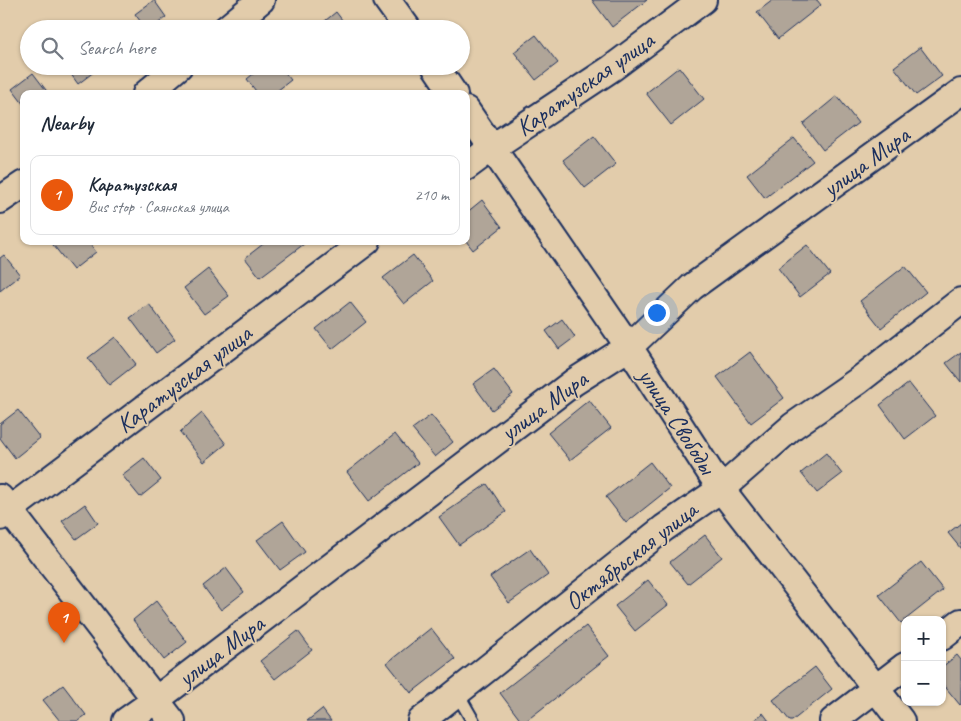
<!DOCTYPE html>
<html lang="en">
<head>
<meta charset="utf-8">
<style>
  body { margin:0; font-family:Caveat,sans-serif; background:#f6f6f7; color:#1f2937 }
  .controls { position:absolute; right:15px; bottom:15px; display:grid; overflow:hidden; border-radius:10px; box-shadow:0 1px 4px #0004 }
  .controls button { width:45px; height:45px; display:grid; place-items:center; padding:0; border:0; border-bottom:1px solid #e0e1e3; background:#fff; color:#1f2937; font:25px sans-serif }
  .you { position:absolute; left:656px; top:312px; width:18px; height:18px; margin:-12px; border:4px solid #fff; border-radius:50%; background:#1a73e8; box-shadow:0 0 0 8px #1a73e833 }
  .badge { display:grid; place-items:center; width:32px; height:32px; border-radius:50%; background:#ea580c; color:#fff; font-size:16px; font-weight:700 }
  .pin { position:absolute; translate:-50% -41px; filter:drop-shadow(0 1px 2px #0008) }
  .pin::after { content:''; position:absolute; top:26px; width:18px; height:15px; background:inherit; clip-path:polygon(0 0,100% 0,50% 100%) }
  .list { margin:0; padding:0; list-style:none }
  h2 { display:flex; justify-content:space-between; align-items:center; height:65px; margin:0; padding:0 20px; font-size:21px }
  h2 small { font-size:16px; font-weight:400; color:#747a83 }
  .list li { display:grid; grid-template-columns:32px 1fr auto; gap:15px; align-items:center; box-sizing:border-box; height:80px; margin:0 10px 10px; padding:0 10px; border:1px solid #e0e1e3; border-radius:10px }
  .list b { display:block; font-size:19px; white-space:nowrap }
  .list p { margin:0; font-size:16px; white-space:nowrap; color:#747a83 }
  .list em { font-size:16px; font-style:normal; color:#747a83 }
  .icon { flex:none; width:28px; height:28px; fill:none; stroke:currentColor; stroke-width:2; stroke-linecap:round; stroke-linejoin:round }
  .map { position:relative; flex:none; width:961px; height:721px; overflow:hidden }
  .search { position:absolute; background:#fff; box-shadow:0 1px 4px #0004; left:20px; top:20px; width:450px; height:55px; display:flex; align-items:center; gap:12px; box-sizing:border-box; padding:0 18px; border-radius:28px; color:#747a83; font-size:19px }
  .panel { position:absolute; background:#fff; box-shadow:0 1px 4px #0004; left:20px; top:90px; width:450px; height:155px; border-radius:10px }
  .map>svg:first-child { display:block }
  .building { fill:#b0a598; stroke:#1b2f5e }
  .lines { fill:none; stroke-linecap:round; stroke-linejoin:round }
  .service-casing { stroke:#1b2f5e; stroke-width:16 }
  .minor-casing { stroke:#1b2f5e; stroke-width:30 }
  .service { stroke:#e2ccab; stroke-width:12 }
  .minor { stroke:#e2ccab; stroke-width:26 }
  .labels { text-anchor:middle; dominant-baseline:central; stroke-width:4; stroke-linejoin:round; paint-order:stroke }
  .street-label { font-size:25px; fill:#1b2f5e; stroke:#e2ccab }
</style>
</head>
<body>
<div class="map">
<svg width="961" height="721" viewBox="0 0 961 721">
  <rect width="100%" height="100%" fill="#e2ccab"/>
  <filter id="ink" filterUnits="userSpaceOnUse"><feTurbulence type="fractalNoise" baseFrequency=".02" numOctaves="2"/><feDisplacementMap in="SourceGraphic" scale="10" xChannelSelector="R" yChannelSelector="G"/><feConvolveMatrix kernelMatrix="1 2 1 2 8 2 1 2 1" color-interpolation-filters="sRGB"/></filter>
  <g filter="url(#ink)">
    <path class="building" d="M154 0 166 17 151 29H146L135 14Z
      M592 0H647L612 27Z
      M773 0H817L821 5 778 39 757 12Z
      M336 12 349 29H315Z
      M536 35 558 63 536 80 514 52Z
      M920 47 942 76 916 95 894 67Z
      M65 66H98L99 68 78 84Z
      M263 66H280L291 80 273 94H258L247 79Z
      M679 67 704 99 671 125 646 93Z
      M33 73 49 94H24V105L12 89Z
      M837 96 858 123 823 150 803 124Z
      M594 136 616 164 585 188 563 160Z
      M794 138 813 161 765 198 747 175Z
      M482 200 502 227 473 250 466 241V213Z
      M50 241H88L96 252 73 270Z
      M267 241H302L304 244 260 277 245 258Z
      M807 245 830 274 800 297 778 268Z
      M4 255 20 275 0 291V258Z
      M413 255 433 281 404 304 383 278Z
      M905 266 926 292 881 328 860 301Z
      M208 269 229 296 204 314 184 288Z
      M350 302 366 322 332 349 316 329Z
      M149 304 175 339 156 353 130 318Z
      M562 319 575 337 559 349 546 331Z
      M115 337 136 364 109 385 88 358Z
      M750 352 784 398 751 423 717 377Z
      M961 352V382L946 363Z
      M494 369 513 394 492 410 473 384Z
      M909 383 935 416 905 439 880 405Z
      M589 400 611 428 570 460 548 433Z
      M18 410 40 438 15 458 0 438V424Z
      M202 413 226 444 204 462 180 432Z
      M431 415 453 442 435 457 412 429Z
      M395 434 418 463 369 501 347 472Z
      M826 453 842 474 817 493 801 473Z
      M144 458 161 480 140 497 122 475Z
      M650 462 670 488 626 523 606 497Z
      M487 484 506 512 459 545 439 517Z
      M85 504 98 523 76 539 62 521Z
      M283 521 305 552 280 570 257 540Z
      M961 523V549L948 533Z
      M705 535 722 557 688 584 670 562Z
      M530 549 548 575 509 603 490 577Z
      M921 562 943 590 901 623 879 595Z
      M226 568 244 592 221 610 203 586Z
      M648 580 668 605 635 631 615 606Z
      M156 601 187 642 164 660 133 620Z
      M586 626 609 656 526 721H521L500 693Z
      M431 628 455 659 411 693 387 663Z
      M298 631 312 650 275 679 260 661Z
      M957 655 961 660V704L960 705 942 683V667Z
      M815 667 832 689 792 721H790L773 700Z
      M63 685 86 715 78 721H60L43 700Z
      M322 709 331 721H307Z
      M763 713 769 721H753Z"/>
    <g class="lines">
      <defs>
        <path id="service" d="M457 693 473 721"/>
        <path id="minor" d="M387 0 408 29
          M226 29 261 0
          M435 66 454 94
          M146 94 179 66
          M466 110 629 347 721 489 901 721
          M466 167 493 147 612 68 703 0
          M0 200 24 184
          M0 498 172 721
          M0 517 367 241
          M942 637 961 622
          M126 721 157 699 574 382 629 347 692 287 961 92
          M421 721 664 528 721 489 793 426 858 381 961 301
          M833 721 905 666"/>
      </defs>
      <use href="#service" class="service-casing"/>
      <use href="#minor" class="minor-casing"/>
      <use href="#service" class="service"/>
      <use href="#minor" class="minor"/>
    </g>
  </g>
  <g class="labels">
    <g class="street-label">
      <text transform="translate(585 84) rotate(-35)">Каратузская улица</text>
      <text transform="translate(866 162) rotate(-36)">улица Мира</text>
      <text transform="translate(184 379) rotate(-37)">Каратузская улица</text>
      <text transform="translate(544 406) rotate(-36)">улица Мира</text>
      <text transform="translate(677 421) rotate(57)">улица Свободы</text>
      <text transform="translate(631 556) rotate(-38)">Октябрьская улица</text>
      <text transform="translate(221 651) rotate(-37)">улица Мира</text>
    </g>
  </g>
</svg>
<div class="controls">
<button>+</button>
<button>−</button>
</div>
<div class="you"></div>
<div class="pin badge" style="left:64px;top:643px">1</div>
<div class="search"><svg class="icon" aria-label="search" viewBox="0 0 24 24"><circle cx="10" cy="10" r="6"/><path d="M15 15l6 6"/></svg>Search here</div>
<section class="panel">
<h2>Nearby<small></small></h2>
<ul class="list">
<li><span class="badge">1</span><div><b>Каратузская</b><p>Bus stop · Саянская улица</p></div><em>210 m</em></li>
</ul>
</section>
</div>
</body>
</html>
